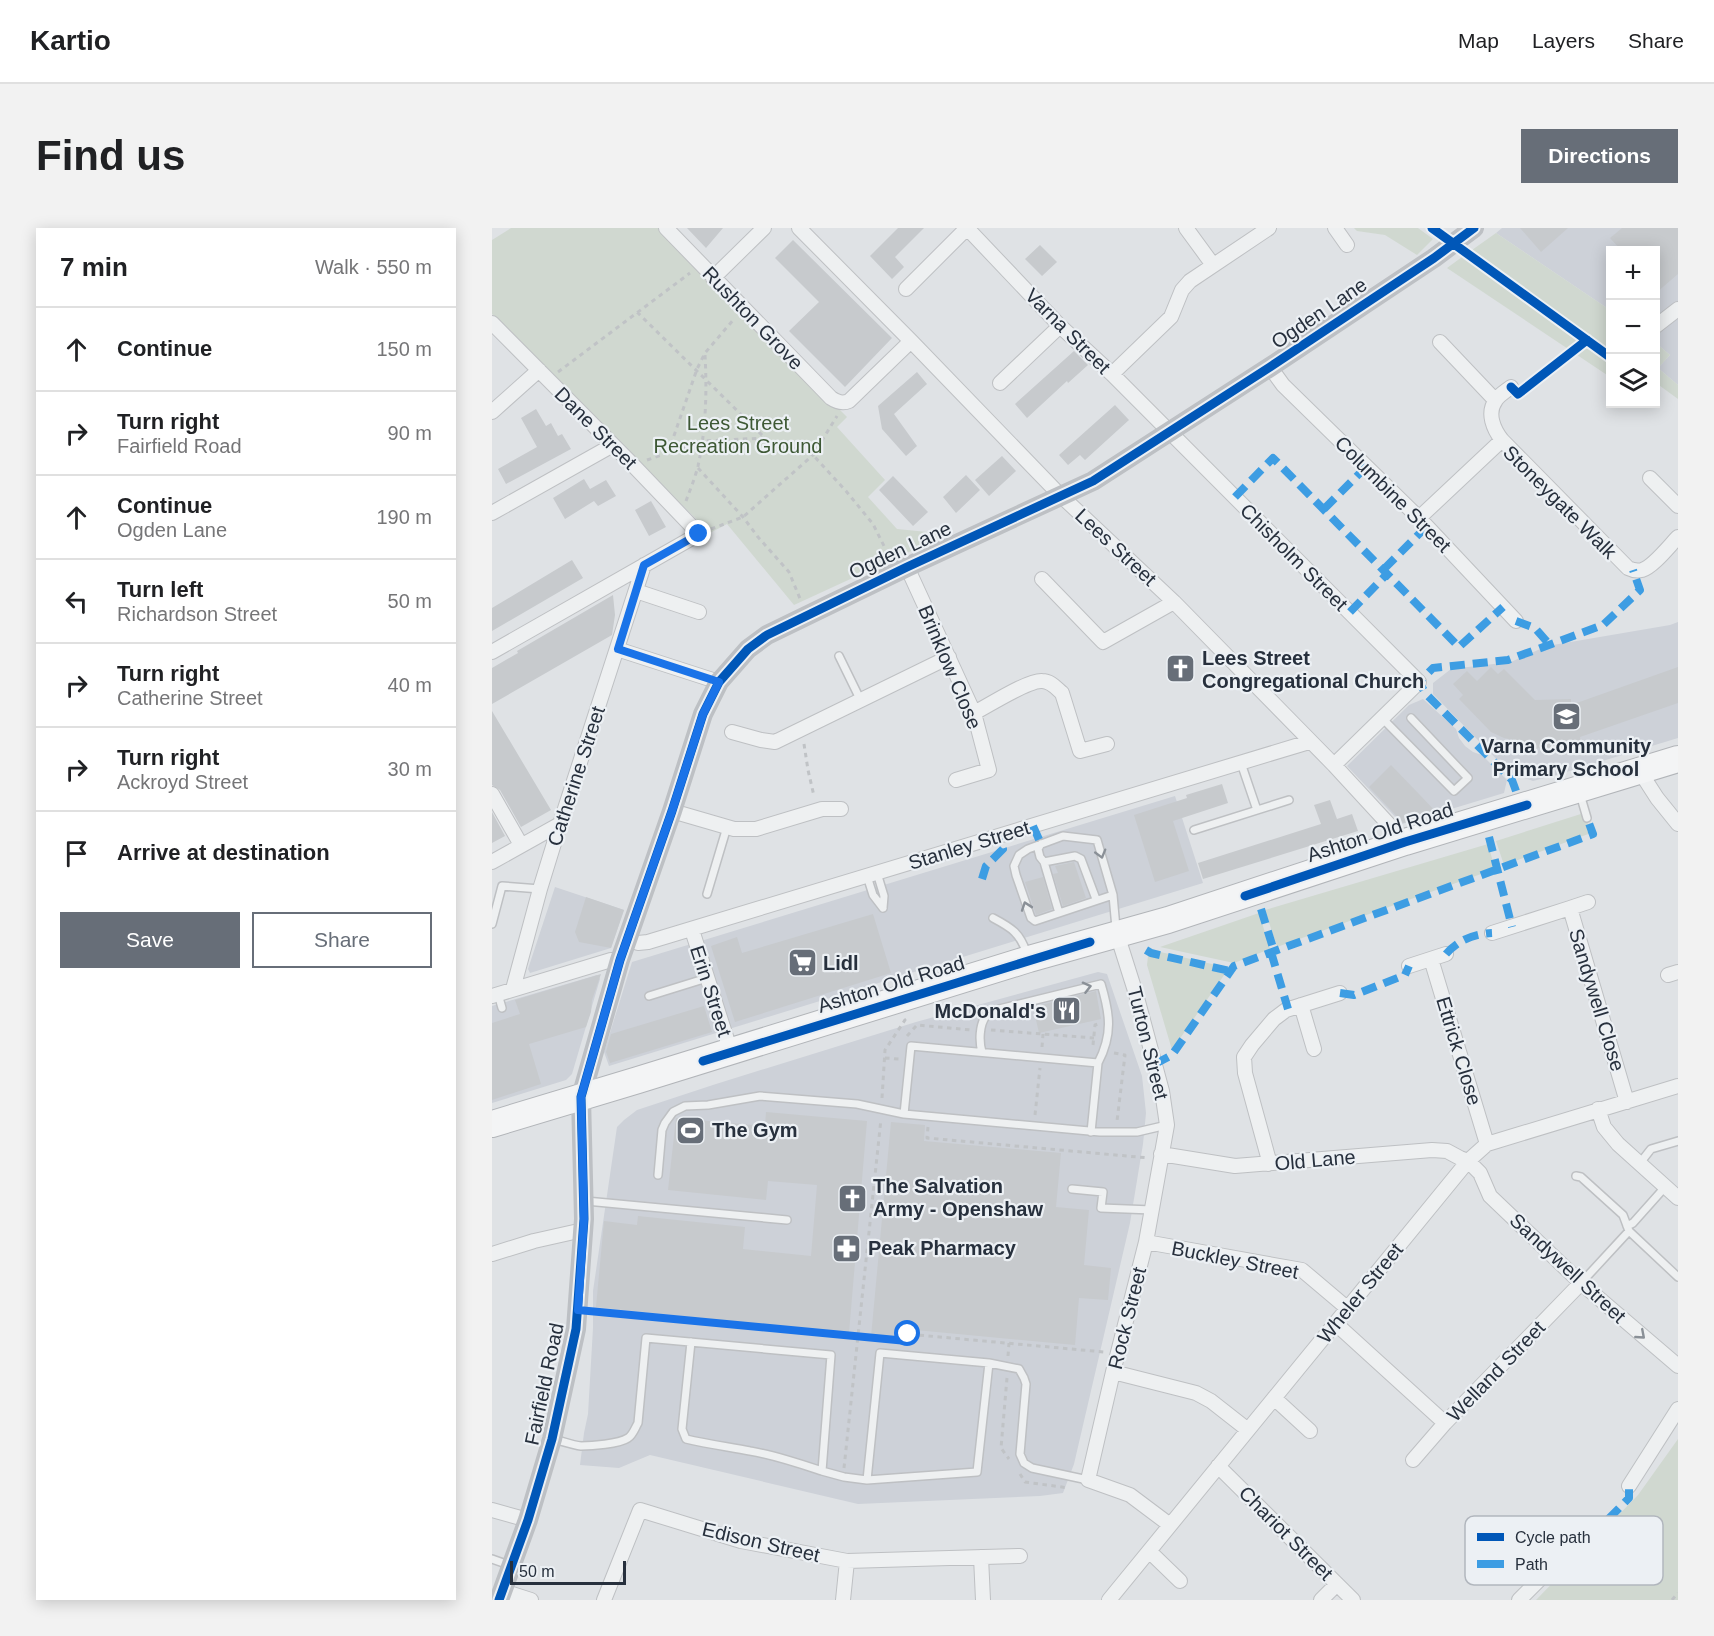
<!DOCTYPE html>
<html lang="en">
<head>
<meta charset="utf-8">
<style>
  body { margin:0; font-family:Arial,sans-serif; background:#f2f2f2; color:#202124 }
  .controls { position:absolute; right:18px; top:18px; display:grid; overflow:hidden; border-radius:0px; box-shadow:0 3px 15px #0003 }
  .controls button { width:54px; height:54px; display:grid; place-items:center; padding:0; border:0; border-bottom:2px solid #e0e0e0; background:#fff; color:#202124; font:30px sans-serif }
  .scale { position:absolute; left:18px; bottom:15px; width:116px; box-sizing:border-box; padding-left:6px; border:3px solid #27303d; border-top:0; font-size:16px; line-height:21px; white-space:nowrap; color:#27303d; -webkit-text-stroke:4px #ecf0f4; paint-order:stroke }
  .stop { position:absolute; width:18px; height:18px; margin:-14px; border:4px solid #1a73e8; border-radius:50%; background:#fff }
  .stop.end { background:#1a73e8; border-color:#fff; box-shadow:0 2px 6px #0008 }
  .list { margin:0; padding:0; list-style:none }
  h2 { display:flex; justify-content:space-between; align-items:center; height:78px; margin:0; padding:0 24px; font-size:26px }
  h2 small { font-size:20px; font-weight:400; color:#757577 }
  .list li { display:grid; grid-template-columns:39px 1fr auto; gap:18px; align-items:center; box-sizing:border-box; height:84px; padding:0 24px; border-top:2px solid #e0e0e0 }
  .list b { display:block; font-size:22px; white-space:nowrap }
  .list p { margin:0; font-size:20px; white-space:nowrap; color:#757577 }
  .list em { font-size:20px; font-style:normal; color:#757577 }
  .actions { display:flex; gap:12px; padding:18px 24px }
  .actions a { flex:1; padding:14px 0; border:2px solid #676e78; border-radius:0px; text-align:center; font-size:21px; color:#676e78 }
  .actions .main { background:#676e78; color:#fff }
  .icon { flex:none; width:33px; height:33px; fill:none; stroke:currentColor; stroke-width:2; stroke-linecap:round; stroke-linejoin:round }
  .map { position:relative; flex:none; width:1186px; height:1372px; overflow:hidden; border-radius:0px }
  header { display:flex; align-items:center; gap:36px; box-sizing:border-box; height:84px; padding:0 30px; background:#fff; border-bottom:2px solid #e0e0e0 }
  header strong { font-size:28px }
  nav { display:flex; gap:33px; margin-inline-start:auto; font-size:21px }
  .intro { display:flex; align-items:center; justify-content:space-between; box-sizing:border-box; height:144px; padding:0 36px }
  h1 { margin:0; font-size:42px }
  .button { padding:15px 27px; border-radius:0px; background:#676e78; color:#fff; font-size:21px; font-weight:700 }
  main { display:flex; gap:36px; padding:0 36px }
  aside { flex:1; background:#fff; border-radius:0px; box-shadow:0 3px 15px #0003 }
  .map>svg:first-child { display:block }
  .built { fill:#cdd1d8 }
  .green { fill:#d0d8d0 }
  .building { fill:#c7cacd }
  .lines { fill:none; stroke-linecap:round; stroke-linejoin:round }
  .lane-casing { stroke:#bec0c3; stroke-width:10 }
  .street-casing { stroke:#bec0c3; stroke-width:16 }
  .highway-casing { stroke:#b2b5b9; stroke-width:28 }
  .path { stroke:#c0c3c6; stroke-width:3; stroke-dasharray:4.5 4.5; stroke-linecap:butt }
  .lane { stroke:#eef0f1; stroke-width:7 }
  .street { stroke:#eef0f1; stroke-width:14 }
  .secondary { stroke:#bdc0c4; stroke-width:20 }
  .highway { stroke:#f3f4f5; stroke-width:26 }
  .quiet { stroke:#3d9de3; stroke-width:8; stroke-dasharray:15 8; stroke-linecap:butt }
  .cycleway-casing { stroke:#ecf0f4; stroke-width:13 }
  .cycleway { stroke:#0057b8; stroke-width:9 }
  .oneway { stroke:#8a9097 }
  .route { stroke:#1a73e8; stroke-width:8 }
  .labels { text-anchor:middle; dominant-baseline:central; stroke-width:4.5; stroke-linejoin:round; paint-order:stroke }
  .street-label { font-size:20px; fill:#27303d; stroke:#ecf0f4 }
  .park-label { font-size:20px; fill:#3d5834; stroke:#ecf0f4 }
  .poi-label { font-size:20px; font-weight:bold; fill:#27303d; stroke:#ecf0f4; text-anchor:start }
  .key { fill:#ecf0f4; stroke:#b1b6bd; stroke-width:1.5 }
  .key-label { font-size:16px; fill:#27303d }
</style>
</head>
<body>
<header>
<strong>Kartio</strong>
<nav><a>Map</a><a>Layers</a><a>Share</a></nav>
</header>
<div class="intro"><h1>Find us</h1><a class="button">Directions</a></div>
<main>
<aside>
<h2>7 min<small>Walk · 550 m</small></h2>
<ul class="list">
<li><svg class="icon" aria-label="ahead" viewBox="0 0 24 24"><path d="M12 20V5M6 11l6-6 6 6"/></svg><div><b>Continue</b></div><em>150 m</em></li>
<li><svg class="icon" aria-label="right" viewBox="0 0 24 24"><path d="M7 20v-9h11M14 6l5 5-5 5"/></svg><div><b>Turn right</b><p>Fairfield Road</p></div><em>90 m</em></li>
<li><svg class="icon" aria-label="ahead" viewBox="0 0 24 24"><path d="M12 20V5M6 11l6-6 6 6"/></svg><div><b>Continue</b><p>Ogden Lane</p></div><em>190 m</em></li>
<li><svg class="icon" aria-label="left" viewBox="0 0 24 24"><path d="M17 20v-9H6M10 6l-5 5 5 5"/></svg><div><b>Turn left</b><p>Richardson Street</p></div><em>50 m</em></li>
<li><svg class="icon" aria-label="right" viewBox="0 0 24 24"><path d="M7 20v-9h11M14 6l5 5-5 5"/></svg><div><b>Turn right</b><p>Catherine Street</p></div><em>40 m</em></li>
<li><svg class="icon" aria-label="right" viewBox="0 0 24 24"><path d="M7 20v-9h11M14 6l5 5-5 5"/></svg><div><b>Turn right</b><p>Ackroyd Street</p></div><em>30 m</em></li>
<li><svg class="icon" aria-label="arrive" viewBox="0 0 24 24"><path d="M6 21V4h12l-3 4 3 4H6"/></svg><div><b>Arrive at destination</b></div></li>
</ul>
<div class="actions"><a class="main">Save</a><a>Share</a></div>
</aside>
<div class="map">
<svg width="1186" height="1372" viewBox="0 0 1186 1372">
  <rect width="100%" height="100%" fill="#dfe2e5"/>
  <path class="built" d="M1010 0H1186V157L1166 140 1178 127 1164 115V22H1118V82L1004 5Z
    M1186 394V510L1068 546 1041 553 1017 544 941 466V455L959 441 1019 434 1055 418 1178 397Z
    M931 471 964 501 967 510 973 518 981 524 990 527 1015 552 1012 565 910 596 855 538 917 477Z
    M683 568 711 655 117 838 112 824 140 734Z
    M63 659 132 682 119 720 38 745 36 741Z
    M606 744 615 746 650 848 654 885 651 916 638 995 582 1236 571 1265 548 1268 366 1276 158 1227 127 1240 88 1237 92 1205 96 1186 101 1100V1063L125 899 132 892 145 882 224 856 424 794Z
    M105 747 108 751 80 846 74 852 0 875V778Z"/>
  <path class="green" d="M19 0H166L355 189 345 199 393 252 376 269 405 301 456 306 302 377 235 296 218 305 0 86V12Z
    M862 0H926L941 11 925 27 893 7 865 3Z
    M1004 5 1118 82V122L980 22Z
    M970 29 1118 137V149L955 40Z
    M1164 115 1178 127 1166 140 1186 157V171L1164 155Z
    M1092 585 1099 605 1012 637 1004 613Z
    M996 616 1003 641 785 719 773 682Z
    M767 685 778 721 742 735 668 719Z
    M660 722 737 740 680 822 655 737 656 728Z
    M1186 1211V1372H1044L1146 1267Z"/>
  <path class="building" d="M195 0H231L214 20Z
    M406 0H432L403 29 412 39 400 51 378 28Z
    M1028 0H1076L1049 24Z
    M1130 0H1186V46L1164 65V22H1129L1118 10Z
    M301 12 400 110 353 159 297 103 327 74 283 30Z
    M548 17 565 34 550 48 533 31Z
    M582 123 596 137 576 155 575 153 535 190 523 176Z
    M425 144 435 156 402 186 425 218 414 228 390 201 386 178Z
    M623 177 637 192 593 232 588 227 576 237 567 227Z
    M44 181 54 198 59 195 66 208 70 206 79 221 14 256 6 241 45 219 29 190Z
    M510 228 524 243 497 268 483 252Z
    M474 247 488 262 464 285 451 269Z
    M401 248 436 284 421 298 387 262Z
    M92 251 98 261 114 252 124 268 106 278 102 273 73 291 61 270Z
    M159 273 174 299 157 308 143 282Z
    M80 332 91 350 0 403V380Z
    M121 367 123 387 120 407 0 476V440L26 425 25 423Z
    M999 439 1006 446 1012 441 1043 472 1079 471V477L1186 439V475L1088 509 1089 518 1032 521V514L1012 510 999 504 967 471 971 467 961 456 975 443 985 453Z
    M0 483 59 582 29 599 8 562 0 557Z
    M899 537 927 566 945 585 911 595 877 559Z
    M730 556 736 575 681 593 697 643 663 654 642 587 695 570 694 567Z
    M838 572 845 591 860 586 866 603 711 651 706 635 829 596 822 577Z
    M0 584 13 608 0 615Z
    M582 634 594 670 571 678 561 646 566 645 563 638Z
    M551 649 560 681 544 687 533 654Z
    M94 669 132 682 119 720 87 714 83 704Z
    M381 686 399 745 243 794 219 718 245 709 250 725Z
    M109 746 100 772 99 784 94 799 37 816 49 856 0 872V795L28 786 23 772Z
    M604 763 609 791 547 805 541 779Z
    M212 778 220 804 118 835 114 824 119 806Z
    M274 884 375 893 357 1105 104 1079 112 993 145 997 146 988 253 999 251 1021 319 1028 325 957 276 953 274 972 176 962 184 890 273 898Z
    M399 894 433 897 432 913 569 925 564 979 597 982 592 1037 619 1040 616 1072 587 1070 583 1117 413 1101 412 1112 379 1109Z"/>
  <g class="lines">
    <defs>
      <path id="lane" d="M347 428 369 473
        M889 489 962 563 976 550 919 490
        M749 535 765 582
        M1088 566 1095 590
        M702 602 797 572
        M549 616 546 621 548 629 552 634 583 628 589 631 604 671
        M552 634 567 685
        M385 645 392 668 391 680
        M375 648 381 667 391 680
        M215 666 235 599
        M621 667 543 693 539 690 524 647 522 638 527 627 536 621 571 608 605 612 621 667 624 700
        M501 690C520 700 528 705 535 726
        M0 696 10 658 48 661
        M6 766 10 780
        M157 768 215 750
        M490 824C487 814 487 797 494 788 496 786 500 784 503 782L609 756C618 786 621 806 606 835
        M412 886 419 818 606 835 599 904
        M1148 935 1159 921 1186 913
        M166 947 170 902 173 895 181 884 193 878 216 877 268 868 365 876 412 886 608 904H645L675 897
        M1084 948 1089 949 1131 987 1137 1003 1186 1049
        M580 961 611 964 609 980 660 982
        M94 973 295 992
        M1135 998 1141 995 1174 958
        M1089 1055 1137 1003
        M199 1114 190 1201 194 1211C215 1216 237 1219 258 1223 283 1227 306 1235 330 1243
        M61 1211C70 1213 80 1217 89 1218 99 1218 127 1216 136 1210 141 1207 143 1200 146 1195L154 1110 339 1127 330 1243 352 1249 375 1252 388 1125 497 1135 527 1141 532 1150 534 1156 528 1226 532 1235 540 1240 596 1252
        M375 1252 485 1244 497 1135
        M0 1331 17 1337"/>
      <path id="street" d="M174 0 339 170C345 174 350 176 357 173L419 113
        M307 0 419 113 564 263 682 374 842 537 913 614
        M475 0 568 98 620 146 927 454 842 537
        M694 0 721 37
        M843 0 855 17
        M221 50 272 0
        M414 61 475 0
        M0 95 140 236 207 306 0 424
        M1164 98 1186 81
        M948 114 1003 172
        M778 139 791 157 927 290 1024 393
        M620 146 679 89 690 62 698 53 777 0
        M508 155 568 98
        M0 184 47 142
        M1010 212C1002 202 994 185 1004 172 1007 167 1014 163 1019 159
        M1158 250 1186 278
        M0 285 121 217
        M927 290 1010 212 1136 340C1140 342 1145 343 1150 342 1161 339 1178 317 1186 309
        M415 339 482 485 497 542 464 552
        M550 351 611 414 682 374
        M144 363 207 384
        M125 421 227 454
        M482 485C496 478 536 452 550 453 559 453 564 460 570 465L588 523 615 516
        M240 504 269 512 283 514 457 429
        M1147 542 1165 570 1186 596
        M0 566 29 617
        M180 583 242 601H264L330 581H349
        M0 634 68 596
        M1078 680 1096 674
        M200 702 239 824
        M1000 705 1078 680 1135 874
        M625 706 644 766 670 863 675 897 654 1014 621 1144 596 1252 638 1267 678 1297
        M135 711 146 715 156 714 817 514
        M939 731 995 916
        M917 738 954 726
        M1176 747 1186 744
        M21 761 48 661 68 596 152 337
        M0 768 119 732H128
        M809 777 822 821
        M1106 881 1112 899 1126 916 1186 970
        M669 926 743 938 940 922 955 923 968 930 976 933 988 945 998 968 1089 1055 1186 1138
        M776 936V929L753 845 752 829 760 817 782 791 794 782 848 765
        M654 1014 810 1042 855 1080
        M0 1026 42 1013 91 1002
        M843 1095 953 1195
        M621 1144 704 1165 719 1173 756 1202
        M782 1170 818 1203
        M921 1232 953 1195 1089 1055
        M726 1238 861 1372
        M1137 1258 1186 1181
        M0 1282 36 1292
        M657 1323 688 1353
        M489 1329 491 1372
        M11 1363 39 1372
        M112 1372 148 1282 249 1313 355 1333 528 1328
        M351 1372 355 1333
        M617 1372 976 933 995 916 1186 858
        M829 1372 845 1356
        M1027 1372 1082 1317"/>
      <path id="highway" d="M0 896 146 852 537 731 676 692 913 614 1186 531"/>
    </defs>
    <use href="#lane" class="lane-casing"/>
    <use href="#street" class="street-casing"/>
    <use href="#highway" class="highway-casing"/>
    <path class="path" d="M145 84 273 210 321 227 354 263 381 296 397 328
      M66 144 198 45
      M176 225 205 141 213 125 242 91
      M155 232 211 213 273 210
      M206 240 251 289 266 309 297 344 309 373
      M194 273C198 262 203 250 206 238 214 202 215 163 213 127
      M219 301 251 289 321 227 345 188
      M312 516 316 542 322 568
      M499 802 602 810
      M415 808 425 797 479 802
      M601 817 603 797 606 796
      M550 819 551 806
      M622 825 633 827 625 893
      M393 830 407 831
      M390 870 393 822 413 792 412 791
      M543 887 548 840
      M436 899 435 910 657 930
      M103 1083 415 1113V1106L612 1124
      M516 1128 517 1115
      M515 1150 509 1220 517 1231
      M352 1240 389 891
      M528 1246 533 1254 577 1260
      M1180 1372 1186 1365"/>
    <use href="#lane" class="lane"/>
    <use href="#street" class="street"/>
    <path class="secondary" d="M7 1372 36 1292 60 1211 84 1101 92 991 89 869 128 732 180 583 211 486 227 454 256 421 275 407 415 339 601 253 778 139 942 30 982 0"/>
    <use href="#highway" class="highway"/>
    <path class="quiet" d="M743 269 781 230 967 419 1011 379
      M832 281 875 238
      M892 341 935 298
      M858 384 896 345
      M1024 393 1043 400 1057 416
      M1024 563 1020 552 934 466 927 454 941 440 1016 432 1111 397 1148 362 1141 342
      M541 598 549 616
      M997 609 1020 699
      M490 651 494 638 511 621 506 608
      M769 681 782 723
      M654 722 659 725 738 743
      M779 724 796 781
      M954 726C966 712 982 706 1000 705
      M848 765 862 767 913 747 917 738
      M663 836 680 827 742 738 1101 606 1095 590
      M1082 1317 1090 1318 1137 1270V1258"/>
    <defs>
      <path id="cycleway" d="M940 0 1118 129
        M1019 159 1026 166 1095 112
        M753 668 913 614 1035 577
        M211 833 598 714
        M7 1372 36 1292 60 1211 84 1101 92 991 89 869 128 732 180 583 211 486 227 454 256 421 275 407 415 339 601 253 778 139 942 30 982 0"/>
    </defs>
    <use href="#cycleway" class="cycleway-casing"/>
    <use href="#cycleway" class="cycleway"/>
  </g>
  <defs><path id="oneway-chevron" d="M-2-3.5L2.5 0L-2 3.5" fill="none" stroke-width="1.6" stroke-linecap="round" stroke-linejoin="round" transform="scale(1.5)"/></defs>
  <g class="oneway">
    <use href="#oneway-chevron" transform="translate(609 626) rotate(74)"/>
    <use href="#oneway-chevron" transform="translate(534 678) rotate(-109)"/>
    <use href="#oneway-chevron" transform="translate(595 759) rotate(-14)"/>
    <use href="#oneway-chevron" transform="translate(1149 1107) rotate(41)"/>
  </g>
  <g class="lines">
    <path class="route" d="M207 306 152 337 126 421 227 454 211 486 180 583 128 732 89 869 92 991 86 1082 415 1113 416 1106"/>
  </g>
  <defs>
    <symbol id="church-square" viewBox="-11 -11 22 22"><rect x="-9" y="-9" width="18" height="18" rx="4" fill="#676e78" stroke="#ecf0f4"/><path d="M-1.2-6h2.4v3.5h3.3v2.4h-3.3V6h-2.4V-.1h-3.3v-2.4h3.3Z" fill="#fff"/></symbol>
    <symbol id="school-square" viewBox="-11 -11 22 22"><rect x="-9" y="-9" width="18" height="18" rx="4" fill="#676e78" stroke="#ecf0f4"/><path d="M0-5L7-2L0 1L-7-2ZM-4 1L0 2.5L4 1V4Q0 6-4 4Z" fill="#fff"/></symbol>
    <symbol id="supermarket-square" viewBox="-11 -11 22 22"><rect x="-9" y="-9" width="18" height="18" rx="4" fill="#676e78" stroke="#ecf0f4"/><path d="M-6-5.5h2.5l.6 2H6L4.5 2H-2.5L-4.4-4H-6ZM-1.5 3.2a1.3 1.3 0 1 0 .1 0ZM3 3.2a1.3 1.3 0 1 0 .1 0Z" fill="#fff"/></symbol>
    <symbol id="restaurant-square" viewBox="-11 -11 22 22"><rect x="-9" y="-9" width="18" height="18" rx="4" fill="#676e78" stroke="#ecf0f4"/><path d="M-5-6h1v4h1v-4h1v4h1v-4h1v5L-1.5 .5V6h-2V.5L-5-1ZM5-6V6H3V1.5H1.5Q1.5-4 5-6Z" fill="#fff"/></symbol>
    <symbol id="stadium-square" viewBox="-11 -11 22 22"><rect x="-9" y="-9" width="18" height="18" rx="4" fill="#676e78" stroke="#ecf0f4"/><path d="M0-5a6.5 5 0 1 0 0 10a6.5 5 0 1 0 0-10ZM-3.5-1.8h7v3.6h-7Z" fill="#fff"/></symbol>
    <symbol id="pharmacy-square" viewBox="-11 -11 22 22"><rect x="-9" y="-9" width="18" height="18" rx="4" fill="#676e78" stroke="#ecf0f4"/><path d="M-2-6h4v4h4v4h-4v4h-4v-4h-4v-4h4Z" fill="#fff"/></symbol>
  </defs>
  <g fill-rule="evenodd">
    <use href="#church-square" x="672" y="424" width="33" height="33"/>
    <use href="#school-square" x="1058" y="472" width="33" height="33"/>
    <use href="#supermarket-square" x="294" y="718" width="33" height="33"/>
    <use href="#restaurant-square" x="558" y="766" width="33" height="33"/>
    <use href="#stadium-square" x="182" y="886" width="33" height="33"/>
    <use href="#church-square" x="344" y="954" width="33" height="33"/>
    <use href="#pharmacy-square" x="338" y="1004" width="33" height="33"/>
  </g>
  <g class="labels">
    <g class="street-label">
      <text transform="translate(827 85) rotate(-34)">Ogden Lane</text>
      <text transform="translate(261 90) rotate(46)">Rushton Grove</text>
      <text transform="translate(576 103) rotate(45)">Varna Street</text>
      <text transform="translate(104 200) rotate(45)">Dane Street</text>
      <text transform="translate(901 266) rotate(45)">Columbine Street</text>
      <text transform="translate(1068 274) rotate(45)">Stoneygate Walk</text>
      <text transform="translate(624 319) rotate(43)">Lees Street</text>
      <text transform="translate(408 322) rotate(-25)">Ogden Lane</text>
      <text transform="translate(802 329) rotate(45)">Chisholm Street</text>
      <text transform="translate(458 439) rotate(67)">Brinklow Close</text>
      <text transform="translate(84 548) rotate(-72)">Catherine Street</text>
      <text transform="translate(888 604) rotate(-18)">Ashton Old Road</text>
      <text transform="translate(477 617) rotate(-17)">Stanley Street</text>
      <text transform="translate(399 756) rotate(-17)">Ashton Old Road</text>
      <text transform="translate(219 763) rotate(72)">Erin Street</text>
      <text transform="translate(1105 772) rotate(73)">Sandywell Close</text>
      <text transform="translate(656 815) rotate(76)">Turton Street</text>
      <text transform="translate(967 823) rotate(73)">Ettrick Close</text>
      <text transform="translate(823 932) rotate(-5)">Old Lane</text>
      <text transform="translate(743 1032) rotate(11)">Buckley Street</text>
      <text transform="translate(1076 1040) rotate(43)">Sandywell Street</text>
      <text transform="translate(868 1065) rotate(-51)">Wheler Street</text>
      <text transform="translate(635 1090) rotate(-76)">Rock Street</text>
      <text transform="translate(1004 1143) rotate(-46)">Welland Street</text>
      <text transform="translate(52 1156) rotate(-78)">Fairfield Road</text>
      <text transform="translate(794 1305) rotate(45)">Chariot Street</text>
      <text transform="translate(269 1314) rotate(13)">Edison Street</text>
    </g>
    <g class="park-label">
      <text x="246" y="195">Lees Street<tspan x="246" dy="23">Recreation Ground</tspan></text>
    </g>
    <g class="poi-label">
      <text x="710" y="430">Lees Street<tspan x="710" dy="23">Congregational Church</tspan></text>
      <text x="1074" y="518" text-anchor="middle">Varna Community<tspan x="1074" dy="23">Primary School</tspan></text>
      <text x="331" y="735">Lidl</text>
      <text x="554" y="783" text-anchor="end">McDonald's</text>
      <text x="220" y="902">The Gym</text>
      <text x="381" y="958">The Salvation<tspan x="381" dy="23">Army - Openshaw</tspan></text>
      <text x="376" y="1020">Peak Pharmacy</text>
    </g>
  </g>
  <rect x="973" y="1288" width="198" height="69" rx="9" class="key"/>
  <rect x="985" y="1305" width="27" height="8" fill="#0057b8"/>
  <rect x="985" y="1332" width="27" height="8" fill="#3d9de3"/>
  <g class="key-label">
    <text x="1023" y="1315">Cycle path</text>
    <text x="1023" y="1342">Path</text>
  </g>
</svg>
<div class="controls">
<button>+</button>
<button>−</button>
<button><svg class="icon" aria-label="layers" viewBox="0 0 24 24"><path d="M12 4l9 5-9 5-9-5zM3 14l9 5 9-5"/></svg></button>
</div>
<div class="scale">50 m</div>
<div class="stop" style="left:416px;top:1106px"></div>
<div class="stop end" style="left:207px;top:306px"></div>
</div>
</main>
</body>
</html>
